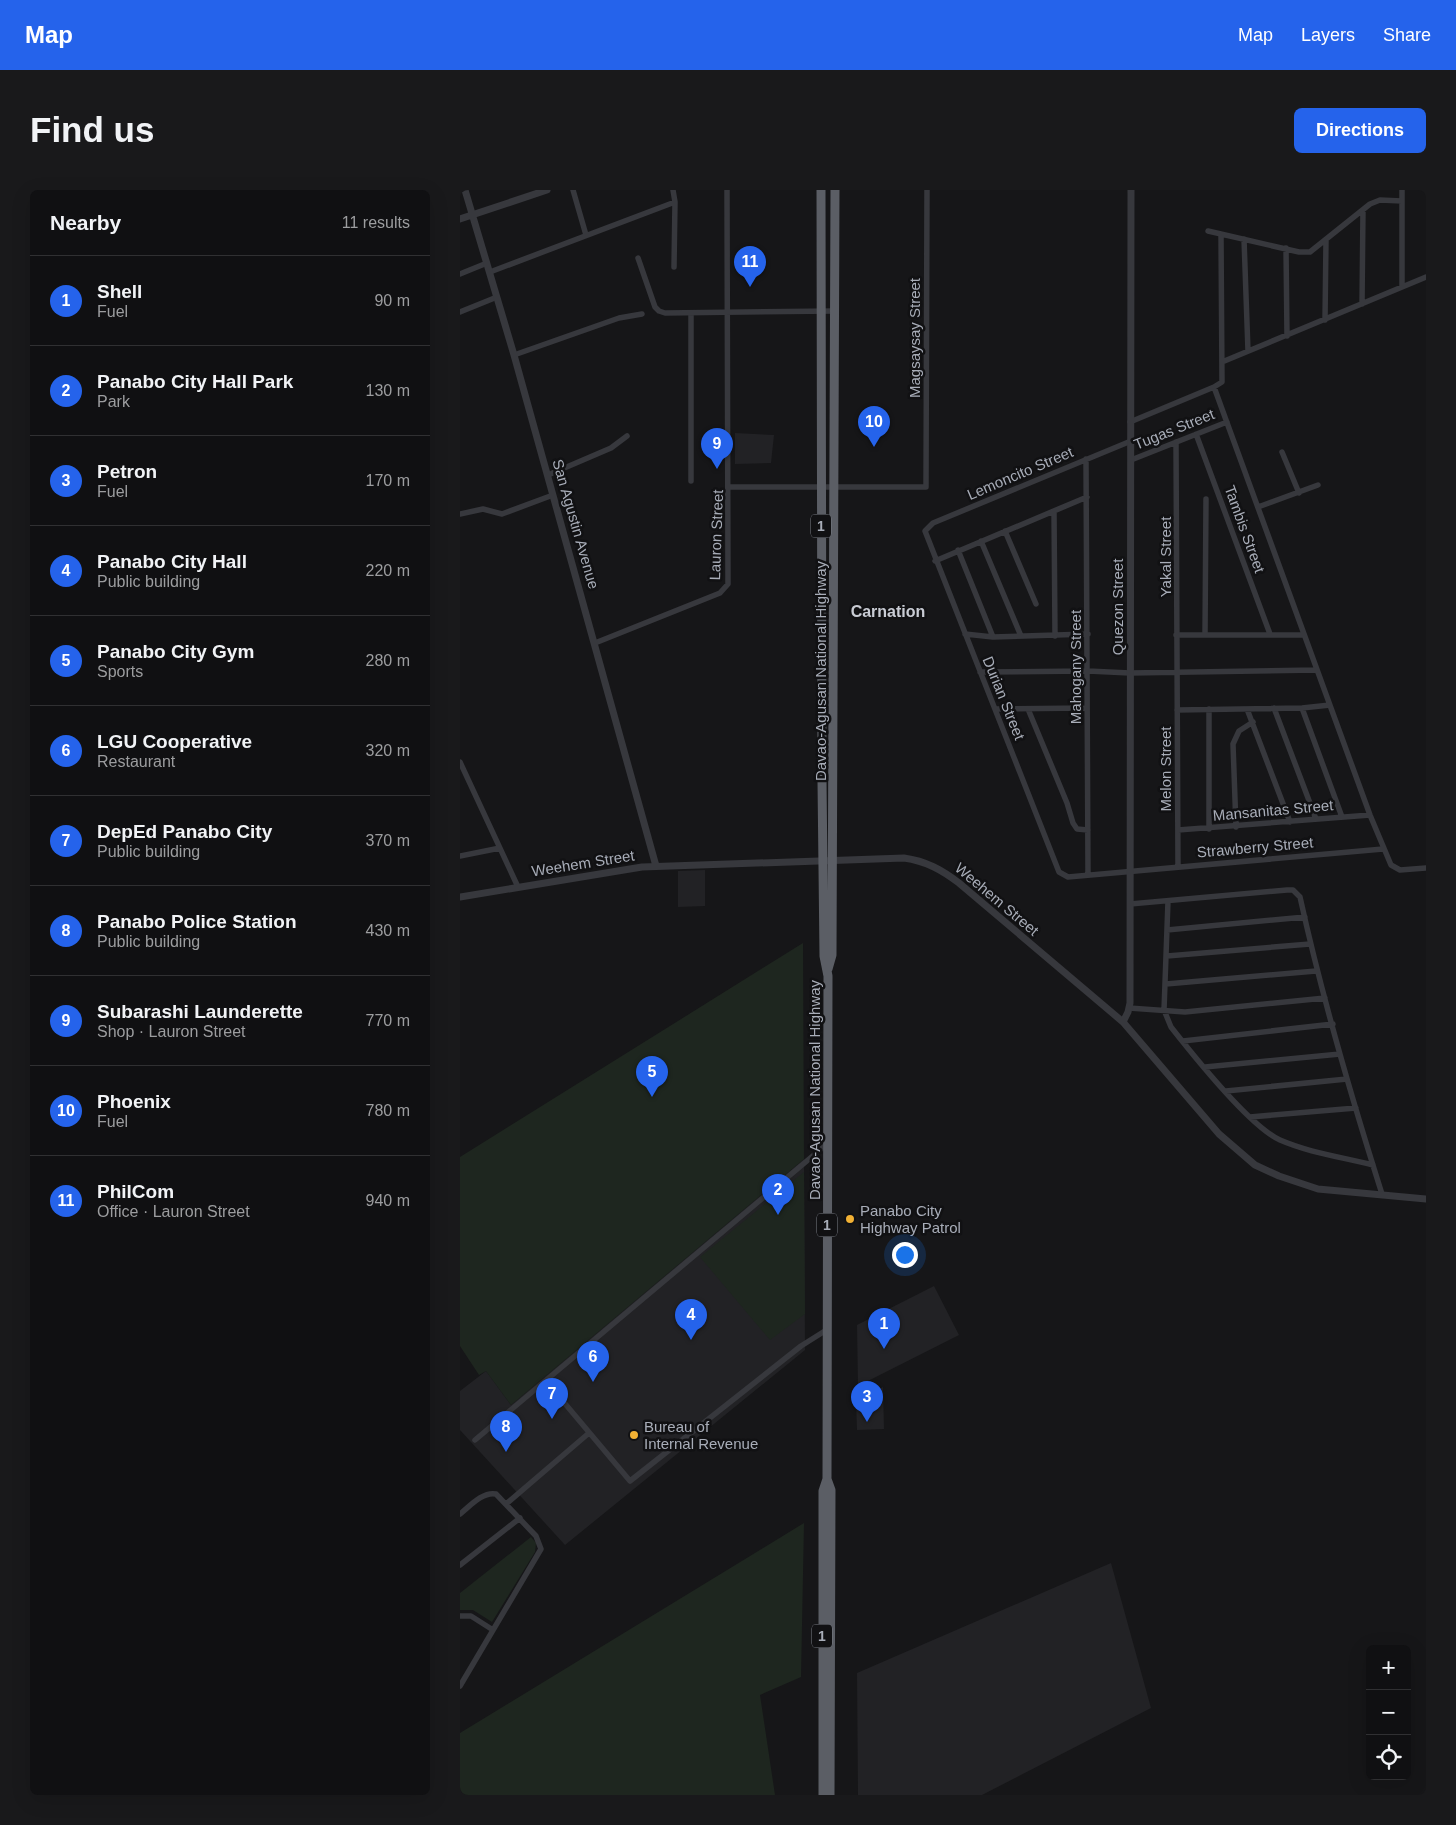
<!DOCTYPE html>
<html lang="en">
<head>
<meta charset="utf-8">
<style>
  body { margin:0; font-family:Arial,sans-serif; background:#19191b; color:#f1f3f6 }
  .controls { position:absolute; right:15px; bottom:15px; display:grid; overflow:hidden; border-radius:8px; box-shadow:0 5px 20px #0002 }
  .controls button { width:45px; height:45px; display:grid; place-items:center; padding:0; border:0; border-bottom:1px solid #303032; background:#101012; color:#f1f3f6; font:25px sans-serif }
  .you { position:absolute; left:444px; top:1064px; width:18px; height:18px; margin:-12px; border:4px solid #fff; border-radius:50%; background:#1a73e8; box-shadow:0 0 0 8px #1a73e833 }
  .badge { display:grid; place-items:center; width:32px; height:32px; border-radius:50%; background:#2563eb; color:#fff; font-size:16px; font-weight:700 }
  .pin { position:absolute; translate:-50% -41px; filter:drop-shadow(0 1px 2px #0008) }
  .pin::after { content:''; position:absolute; top:26px; width:18px; height:15px; background:inherit; clip-path:polygon(0 0,100% 0,50% 100%) }
  .list { margin:0; padding:0; list-style:none }
  h2 { display:flex; justify-content:space-between; align-items:center; height:65px; margin:0; padding:0 20px; font-size:21px }
  h2 small { font-size:16px; font-weight:400; color:#9c9d9f }
  .list li { display:grid; grid-template-columns:32px 1fr auto; gap:15px; align-items:center; box-sizing:border-box; height:90px; padding:0 20px; border-top:1px solid #303032 }
  .list b { display:block; font-size:19px; white-space:nowrap }
  .list p { margin:0; font-size:16px; white-space:nowrap; color:#9c9d9f }
  .list em { font-size:16px; font-style:normal; color:#9c9d9f }
  .icon { flex:none; width:28px; height:28px; fill:none; stroke:currentColor; stroke-width:2; stroke-linecap:round; stroke-linejoin:round }
  .map { position:relative; flex:none; width:966px; height:1605px; overflow:hidden; border-radius:8px }
  header { display:flex; align-items:center; gap:30px; box-sizing:border-box; height:70px; padding:0 25px; background:#2563eb; color:#fff }
  header strong { font-size:24px }
  nav { display:flex; gap:28px; margin-inline-start:auto; font-size:18px }
  .intro { display:flex; align-items:center; justify-content:space-between; box-sizing:border-box; height:120px; padding:0 30px }
  h1 { margin:0; font-size:35px }
  .button { padding:12px 22px; border-radius:8px; background:#2563eb; color:#fff; font-size:18px; font-weight:700 }
  main { display:flex; gap:30px; padding:0 30px }
  aside { flex:1; background:#101012; border-radius:8px; box-shadow:0 5px 20px #0002 }
  .map>svg:first-child { display:block }
  .built { fill:#222225 }
  .green { fill:#1e261f }
  .lines { fill:none; stroke-linecap:round; stroke-linejoin:round }
  .minor { stroke:#37383d; stroke-width:5.5 }
  .tertiary { stroke:#37383d; stroke-width:7 }
  .trunk { stroke:#5b5e65; stroke-width:9 }
  .poi-dot { fill:#f2b134; stroke:#111113; stroke-width:2 }
  .labels { text-anchor:middle; dominant-baseline:central; stroke-width:5; stroke-linejoin:round; paint-order:stroke }
  .shield { fill:#111113; stroke:#7b7e86; stroke-width:1 }
  .shield-label { font-size:14px; font-weight:bold; fill:#a8adb8 }
  .street-label { font-size:15px; fill:#a8adb8; stroke:#111113 }
  .poi-label { font-size:15px; fill:#a8adb8; stroke:#111113; text-anchor:start }
  .neighbourhood-label { font-size:16px; font-weight:bold; fill:#c9ccd4; stroke:#111113 }
</style>
</head>
<body>
<header>
<strong>Map</strong>
<nav><a>Map</a><a>Layers</a><a>Share</a></nav>
</header>
<div class="intro"><h1>Find us</h1><a class="button">Directions</a></div>
<main>
<aside>
<h2>Nearby<small>11 results</small></h2>
<ul class="list">
<li><span class="badge">1</span><div><b>Shell</b><p>Fuel</p></div><em>90 m</em></li>
<li><span class="badge">2</span><div><b>Panabo City Hall Park</b><p>Park</p></div><em>130 m</em></li>
<li><span class="badge">3</span><div><b>Petron</b><p>Fuel</p></div><em>170 m</em></li>
<li><span class="badge">4</span><div><b>Panabo City Hall</b><p>Public building</p></div><em>220 m</em></li>
<li><span class="badge">5</span><div><b>Panabo City Gym</b><p>Sports</p></div><em>280 m</em></li>
<li><span class="badge">6</span><div><b>LGU Cooperative</b><p>Restaurant</p></div><em>320 m</em></li>
<li><span class="badge">7</span><div><b>DepEd Panabo City</b><p>Public building</p></div><em>370 m</em></li>
<li><span class="badge">8</span><div><b>Panabo Police Station</b><p>Public building</p></div><em>430 m</em></li>
<li><span class="badge">9</span><div><b>Subarashi Launderette</b><p>Shop · Lauron Street</p></div><em>770 m</em></li>
<li><span class="badge">10</span><div><b>Phoenix</b><p>Fuel</p></div><em>780 m</em></li>
<li><span class="badge">11</span><div><b>PhilCom</b><p>Office · Lauron Street</p></div><em>940 m</em></li>
</ul>
</aside>
<div class="map">
<svg width="966" height="1605" viewBox="0 0 966 1605">
  <rect width="100%" height="100%" fill="#161618"/>
  <path class="built" d="M275 243 314 245 311 273 275 274Z
    M245 680V716L218 717V681Z
    M344 969 345 1160 105 1355 0 1240V1201L26 1181 51 1215Z
    M474 1096 499 1145 398 1196 397 1135Z
    M423 1197 424 1239 397 1240 396 1210Z
    M651 1373 691 1518 522 1605H398L397 1483Z"/>
  <path class="green" d="M343 753 344 969 51 1215 26 1181 19 1185 0 1156V967Z
    M344 982 345 1124 310 1150 240 1067Z
    M344 1333 341 1487 300 1505 315 1605H0V1543Z
    M71 1347 76 1353 75 1362 32 1432 13 1420H0V1403Z"/>
  <g class="lines">
    <path class="minor" d="M113 0 126 45
      M213 0 215 12
      M942 0V96
      M748 41 839 62H850L910 14 920 10 942 11
      M784 49 788 161
      M826 58 827 146
      M178 68 195 117 199 121 205 123 375 121
      M30 82 215 12 214 77
      M0 84 27 73
      M902 114 903 20
      M0 122 37 107
      M231 123V291
      M865 130 866 50
      M54 165 159 128 182 124
      M762 172 966 87
      M754 197 910 625 931 675 940 680 966 678
      M670 232 754 197 762 192 761 44
      M736 244 810 444
      M671 251 473 333 465 341 599 682 608 687 923 659
      M716 252 718 677
      M822 262 839 303
      M626 269 628 685
      M671 270 767 232
      M88 285 151 258 167 246
      M270 297H466L467 0
      M798 317 858 295
      M594 321 595 446
      M0 324 23 319 42 324 93 305
      M545 341 576 414
      M521 351 561 446
      M498 360 533 447
      M475 371 627 307
      M505 444 533 447 628 444
      M716 445H844
      M745 445 746 309
      M135 453 260 403 268 394 267 0
      M520 482 628 481 670 483 857 480
      M814 518 856 629
      M842 518 882 627
      M535 519 627 518
      M568 519 607 613 613 633 617 639 628 640
      M749 519V639
      M787 519 830 632
      M717 520 842 518 870 515
      M0 572 58 697
      M776 637 773 554 779 541 793 532
      M718 640 910 625
      M0 666 40 658
      M708 711 704 820 711 837C733 865 789 936 820 950 850 963 882 967 913 975
      M670 714 827 700H833L840 707C862 807 891 906 922 1004
      M707 740 845 727
      M707 766 850 754
      M706 794 856 781
      M669 818 725 822 865 808
      M723 851 873 834
      M745 877 880 864
      M766 901 887 889
      M790 927 896 918
      M86 1191 170 1291 341 1156 368 1139
      M15 1250 367 954
      M46 1314 129 1243
      M0 1324C9 1317 23 1301 36 1304L76 1346 81 1359 0 1496
      M0 1375 60 1328
      M0 1426H11L33 1440"/>
    <path class="tertiary" d="M5 0 54 165 196 676
      M0 29 87 0
      M0 707 182 677 444 668C466 671 482 680 499 693L663 832 759 944 795 975 819 986 858 999 966 1009
      M663 832 668 822 670 813 671 0"/>
    <path class="trunk" d="M361 0 362 591 364 766 368 786 367 1289 371 1300 370 1605
      M368 779 372 765 375 0
      M363 1605V1301L367 1289"/>
  </g>
  <g class="poi-dot">
    <circle cx="390" cy="1029" r="5"/>
    <circle cx="174" cy="1245" r="5"/>
  </g>
  <g class="labels">
    <g class="shield">
      <rect x="351" y="324.5" width="20" height="23" rx="4"/>
      <rect x="357" y="1023.5" width="20" height="23" rx="4"/>
      <rect x="352" y="1434.5" width="20" height="23" rx="4"/>
    </g>
    <g class="shield-label">
      <text x="361" y="336">1</text>
      <text x="367" y="1035">1</text>
      <text x="362" y="1446">1</text>
    </g>
    <g class="street-label">
      <text transform="translate(454 148) rotate(-90)">Magsaysay Street</text>
      <text transform="translate(714 239) rotate(-22)">Tugas Street</text>
      <text transform="translate(560 283) rotate(-23)">Lemoncito Street</text>
      <text transform="translate(116 334) rotate(74)">San Agustin Avenue</text>
      <text transform="translate(785 339) rotate(70)">Tambis Street</text>
      <text transform="translate(256 345) rotate(-88)">Lauron Street</text>
      <text transform="translate(705 367) rotate(-90)">Yakal Street</text>
      <text transform="translate(657 417) rotate(-90)">Quezon Street</text>
      <text transform="translate(615 477) rotate(-90)">Mahogany Street</text>
      <text transform="translate(360 481) rotate(-90)">Davao-Agusan National Highway</text>
      <text transform="translate(544 508) rotate(68)">Durian Street</text>
      <text transform="translate(705 579) rotate(-90)">Melon Street</text>
      <text transform="translate(813 620) rotate(-5)">Mansanitas Street</text>
      <text transform="translate(795 657) rotate(-5)">Strawberry Street</text>
      <text transform="translate(123 673) rotate(-9)">Weehem Street</text>
      <text transform="translate(537 709) rotate(40)">Weehem Street</text>
      <text transform="translate(354 900) rotate(-90)">Davao-Agusan National Highway</text>
    </g>
    <g class="poi-label">
      <text x="400" y="1020">Panabo City<tspan x="400" dy="17">Highway Patrol</tspan></text>
      <text x="184" y="1236">Bureau of<tspan x="184" dy="17">Internal Revenue</tspan></text>
    </g>
    <g class="neighbourhood-label">
      <text x="428" y="421">Carnation</text>
    </g>
  </g>
</svg>
<div class="controls">
<button>+</button>
<button>−</button>
<button><svg class="icon" aria-label="locate" viewBox="0 0 24 24"><circle cx="12" cy="12" r="6"/><path d="M12 2v4M12 18v4M2 12h4M18 12h4"/></svg></button>
</div>
<div class="you"></div>
<div class="pin badge" style="left:424px;top:1159px">1</div>
<div class="pin badge" style="left:318px;top:1025px">2</div>
<div class="pin badge" style="left:407px;top:1232px">3</div>
<div class="pin badge" style="left:231px;top:1150px">4</div>
<div class="pin badge" style="left:192px;top:907px">5</div>
<div class="pin badge" style="left:133px;top:1192px">6</div>
<div class="pin badge" style="left:92px;top:1229px">7</div>
<div class="pin badge" style="left:46px;top:1262px">8</div>
<div class="pin badge" style="left:257px;top:279px">9</div>
<div class="pin badge" style="left:414px;top:257px">10</div>
<div class="pin badge" style="left:290px;top:97px">11</div>
</div>
</main>
</body>
</html>
